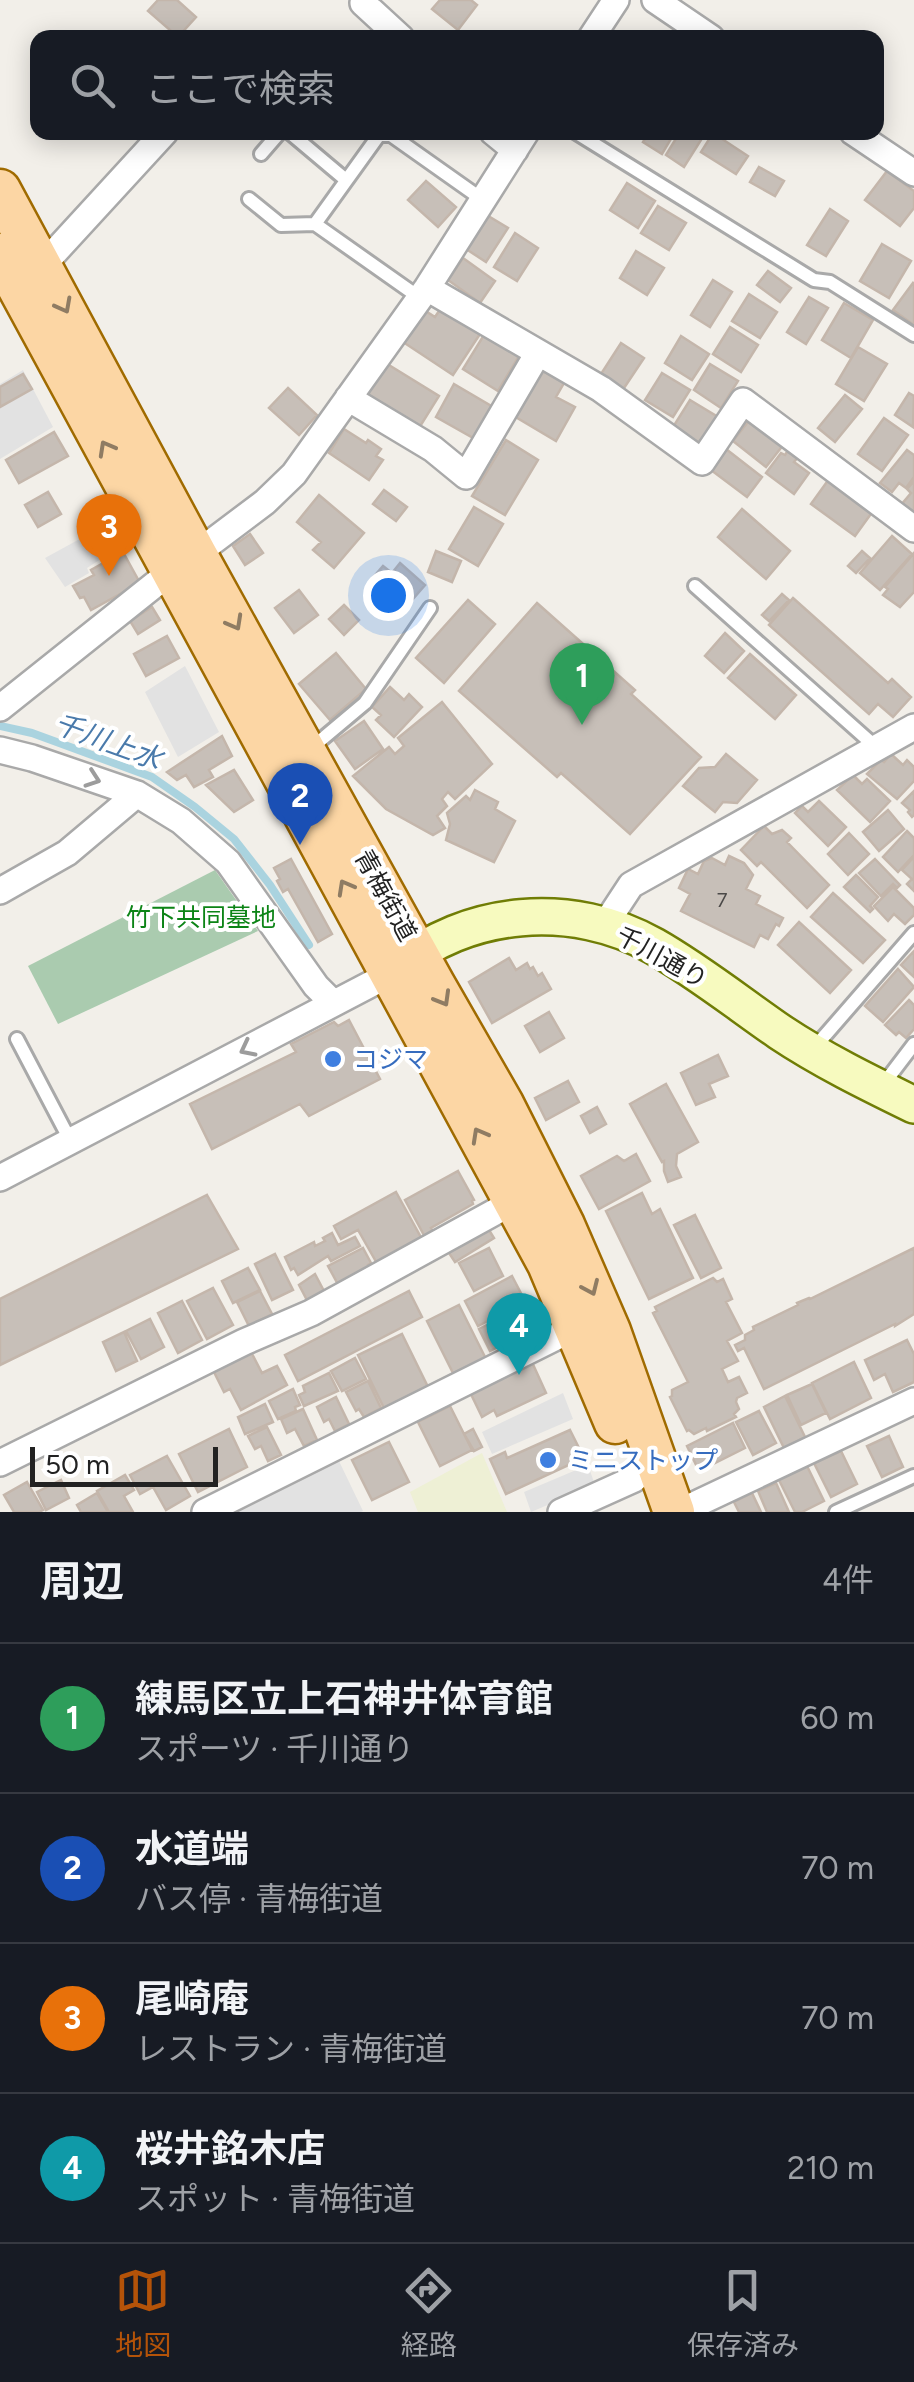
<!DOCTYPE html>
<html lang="ja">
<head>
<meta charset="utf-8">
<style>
  body { margin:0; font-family:Figtree,"Noto Sans JP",sans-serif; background:#242831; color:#f1f3f6 }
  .scale { position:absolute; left:30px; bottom:25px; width:188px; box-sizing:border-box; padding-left:10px; border:5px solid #222; border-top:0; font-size:28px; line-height:35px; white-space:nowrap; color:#222; -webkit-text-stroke:8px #fff; paint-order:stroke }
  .you { position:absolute; left:388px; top:595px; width:35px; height:35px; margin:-25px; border:8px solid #fff; border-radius:50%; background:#1a73e8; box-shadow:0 0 0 15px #1a73e833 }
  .badge { display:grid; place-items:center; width:65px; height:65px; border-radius:50%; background:#b45309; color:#fff; font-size:32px; font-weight:700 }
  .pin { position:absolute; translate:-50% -82px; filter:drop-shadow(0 2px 5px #0008) }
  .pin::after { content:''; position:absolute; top:52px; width:35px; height:30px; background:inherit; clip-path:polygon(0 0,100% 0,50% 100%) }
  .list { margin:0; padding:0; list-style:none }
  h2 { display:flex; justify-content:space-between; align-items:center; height:130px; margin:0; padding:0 40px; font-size:42px }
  h2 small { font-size:32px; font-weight:400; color:#9ea1a6 }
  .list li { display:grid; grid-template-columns:65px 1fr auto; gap:30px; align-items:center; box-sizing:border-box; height:150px; padding:0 40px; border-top:2px solid #363941 }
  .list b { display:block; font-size:38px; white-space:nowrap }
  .list p { margin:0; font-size:32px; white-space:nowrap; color:#9ea1a6 }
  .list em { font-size:32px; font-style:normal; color:#9ea1a6 }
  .icon { flex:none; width:55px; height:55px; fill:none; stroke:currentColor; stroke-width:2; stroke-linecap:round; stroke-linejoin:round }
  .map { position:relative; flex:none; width:914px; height:1512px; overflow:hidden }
  .search { position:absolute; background:#171b24; box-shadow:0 5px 25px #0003; left:30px; right:30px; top:30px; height:110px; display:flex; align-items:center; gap:25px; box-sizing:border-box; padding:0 35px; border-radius:20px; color:#9ea1a6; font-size:38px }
  .sheet { height:730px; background:#171b24 }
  nav { display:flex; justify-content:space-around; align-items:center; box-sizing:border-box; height:140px; border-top:2px solid #363941; background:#171b24; font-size:28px; color:#9ea1a6 }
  nav a { display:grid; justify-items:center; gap:5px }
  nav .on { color:#b45309 }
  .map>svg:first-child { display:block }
  .farmland { fill:#eef0d5 }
  .cemetery { fill:#aacbaf }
  .parking { fill:#e2e2e2 }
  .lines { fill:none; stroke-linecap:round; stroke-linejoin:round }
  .stream { stroke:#aad3df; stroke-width:8 }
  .building { fill:#c7bfb8; stroke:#c4b6ab; stroke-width:2.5 }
  .lane-casing { stroke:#a9a9a9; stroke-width:18 }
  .street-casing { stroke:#a9a9a9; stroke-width:30 }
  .secondary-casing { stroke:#707d05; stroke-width:40 }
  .primary-casing { stroke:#a06b00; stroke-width:45 }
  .lane { stroke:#fff; stroke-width:12 }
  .street { stroke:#fff; stroke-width:25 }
  .secondary { stroke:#f7fabf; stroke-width:35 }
  .primary { stroke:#fcd6a4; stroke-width:40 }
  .oneway { stroke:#8f7c63 }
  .oneway2 { stroke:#9c9c9c }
  .shop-dot { fill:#3f7fe0; stroke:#fff; stroke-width:4 }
  .labels { text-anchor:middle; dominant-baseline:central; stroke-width:8; stroke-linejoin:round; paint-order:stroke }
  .number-label { font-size:20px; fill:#4b4948 }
  .street-label { font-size:25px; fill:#222; stroke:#fff }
  .park-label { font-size:25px; fill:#0c8416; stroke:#fff }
  .shop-label { font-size:25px; fill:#366cbe; stroke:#fff; text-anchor:start }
  .water-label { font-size:28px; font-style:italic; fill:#4a7aab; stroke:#fff }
</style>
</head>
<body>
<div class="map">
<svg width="914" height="1512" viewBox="0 0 914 1512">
  <rect width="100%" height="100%" fill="#f2efe9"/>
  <path class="farmland" d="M482 1453 507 1512H418L410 1492Z"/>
  <path class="cemetery" d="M215 870 258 931 58 1024 28 966Z"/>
  <path class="parking" d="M23 370 53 427 0 459V384Z
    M109 523 121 546 87 568 89 573 65 587 45 558Z
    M185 666 219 732 178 757 145 692Z
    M563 1393 573 1419 492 1454 482 1432Z
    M338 1459 363 1511 361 1512H221Z
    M588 1465 595 1485 531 1512 524 1492Z"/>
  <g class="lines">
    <path class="stream" d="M0 726 32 733 152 777 195 807 234 839 270 885 309 945"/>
  </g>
  <path class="building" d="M158 0H177L196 17 178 37 148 11Z
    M440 0H471L477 5 458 30 432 9Z
    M649 132H675L662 154 643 142Z
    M680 132H706L684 167 666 155Z
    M713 133 748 156 736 174 701 152Z
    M759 167 784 181 775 196 750 182Z
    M887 171 914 191V208L900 226 865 200Z
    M426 181 456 207 438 227 408 200Z
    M627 183 655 201 638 228 610 210Z
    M658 206 686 223 669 250 641 233Z
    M830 209 848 221 826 256 807 245Z
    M485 214 508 228 486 262 463 247Z
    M515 233 538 248 517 281 494 267Z
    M882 244 911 261 889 298 860 281Z
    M636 251 664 268 647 295 620 278Z
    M463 258 495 281 480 303 448 280Z
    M768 271 791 288 780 302 757 285Z
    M713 280 732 292 710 327 691 315Z
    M913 283 914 284V325L893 310Z
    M749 294 777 312 760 338 732 321Z
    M809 297 828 308 806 344 787 332Z
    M844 303 873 320 851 358 822 340Z
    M441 308 480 334 453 375 403 342 424 310 435 317Z
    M730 327 758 345 741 372 713 354Z
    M484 335 519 356 498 391 463 369Z
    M681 336 709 354 692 380 665 363Z
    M621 343 644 358 622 391 599 377Z
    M858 347 887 364 864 401 836 384Z
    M384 362 439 396 419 428 364 394Z
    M710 364 738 381 721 408 694 390Z
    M541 370 564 383 556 397 575 407 556 441 514 416Z
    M662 373 690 390 673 417 645 400Z
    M23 374 32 389 0 407V387Z
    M454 384 493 407 475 439 436 417Z
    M288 388 317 415 299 435 269 408Z
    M909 393 914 396 913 427 895 415Z
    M845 395 862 409 835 442 818 428Z
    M690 400 718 417 701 444 673 427Z
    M751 418 784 444 766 467 733 441Z
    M884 418 908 435 882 471 858 454Z
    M344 429 366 443 368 440 381 449 376 456 383 460 369 480 329 453Z
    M54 432 68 456 19 483 6 460Z
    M506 440 538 460 505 515 472 496Z
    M726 449 762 477 747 497 711 470Z
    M789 449 799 456 794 462 809 473 794 494 766 473 781 453 785 455Z
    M907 450 914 455V477L906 488 899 483 892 492 880 483Z
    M829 479 873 511 855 536 811 504Z
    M914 481V510L910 514 901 505 911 493 907 489Z
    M384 490 407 507 396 521 373 504Z
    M48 492 61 514 38 527 25 505Z
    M319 495 364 533 334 568 313 550 321 542 297 522Z
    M474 507 503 524 478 566 449 549Z
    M742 509 790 551 766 579 718 537Z
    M250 534 263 553 245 565 233 546Z
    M892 536 912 554 880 590 860 573Z
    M436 551 461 561 452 582 428 572Z
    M862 551 870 558 856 573 848 566Z
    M123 552 140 583 91 610 84 597 80 598 73 586 94 575 91 570Z
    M914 553V592L900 607 883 595 888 589 885 587Z
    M400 563 425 585 406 607 382 586 379 590 370 581 383 566 392 573Z
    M299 590 318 615 294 633 275 608Z
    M782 594 789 600 769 621 762 615Z
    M793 598 888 683 892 679 911 697 893 717 878 704 869 714 769 625Z
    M468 600 495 624 444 683 416 658Z
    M537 603 635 690 631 694 701 757 630 834 561 773 557 777 459 691Z
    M344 605 359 620 344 635 329 619Z
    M152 607 160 620 138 634 130 621Z
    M725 633 744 651 724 673 705 656Z
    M167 636 179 658 146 676 134 654Z
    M336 653 366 689 330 720 299 684Z
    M750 654 796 695 775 719 728 678Z
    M390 687 404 700 409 694 422 707 394 737 376 720 381 715 372 707Z
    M442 702 492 764 455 799 448 792 442 799 447 806 437 816 445 828 433 835 386 809 353 776 389 747 395 754 404 746 398 738Z
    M364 721 383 749 355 769 335 741Z
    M222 736 232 756 209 770 213 777 194 787 186 775 177 780 167 772Z
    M726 754 757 780 737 803 723 802 715 812 683 786 699 768 715 767Z
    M891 754 903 765 907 760 914 767V781L897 799 867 774 881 760 884 762Z
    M234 770 253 800 234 812 206 785Z
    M853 775 862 784 867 779 890 801 870 822 837 790Z
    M475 790 498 802 495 809 515 821 494 862 446 840 450 824 447 813 466 796 470 800Z
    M914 791V815L912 817 908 812 910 810 902 803Z
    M819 801 846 827 828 846 795 813 802 806 808 812Z
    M888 810 904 829 879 851 863 832Z
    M764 826 772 834 782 830 791 838 787 842 829 885 807 908 761 862 757 866 741 850Z
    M907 831 914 838V855L898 872 883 857Z
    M849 833 869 854 848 875 828 854Z
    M729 856 744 863 753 875 746 889 760 896 756 904 783 918 779 926 776 924 768 939 760 935 754 947 681 911 690 894 679 888 688 869 698 874 704 861 712 858 725 865Z
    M914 857V891L907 884 912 879 902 870Z
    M291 859 332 934 318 942 288 889 283 892 277 881 280 879 274 868Z
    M875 859 900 885 897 888 893 884 881 896 859 873Z
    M856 875 878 897 870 906 873 909 870 912 844 887Z
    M893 887 914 908V915L905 924 894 914 888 921 874 906Z
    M833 893 885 940 863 963 811 917Z
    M799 922 851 970 830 993 778 945Z
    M914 951V977L901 965Z
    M509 958 516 970 527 963 530 969 533 967 538 976 542 973 551 989 492 1023 469 982Z
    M898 969 914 987 883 1022 865 1006Z
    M909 1000 914 1005V1029L906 1038 899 1032 896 1035 885 1025Z
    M549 1012 564 1038 540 1052 525 1026Z
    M349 1020 380 1079 309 1116 300 1104 212 1149 190 1104 296 1052 291 1044 334 1022 338 1026Z
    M718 1055 728 1076 709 1084 715 1097 696 1105 681 1073Z
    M568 1081 579 1102 546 1120 535 1098Z
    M666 1084 698 1142 677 1154 676 1166 681 1177 668 1182 664 1171V1161L662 1162 630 1104Z
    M597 1107 606 1124 590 1133 581 1116Z
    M636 1154 650 1181 599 1209 581 1176 617 1156 624 1161Z
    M458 1171 474 1200 472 1201 473 1204 431 1228 434 1232 425 1237 405 1200Z
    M396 1192 423 1241 378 1265 358 1230 341 1239 334 1226Z
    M642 1193 652 1214 660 1209 693 1278 649 1299 606 1211Z
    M207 1195 238 1249 0 1365V1299Z
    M695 1215 721 1268 701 1278 674 1225Z
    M481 1229 489 1230 494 1238 455 1262 447 1250Z
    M332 1233 338 1245 355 1237 360 1246 331 1261 328 1256 298 1275 294 1268 291 1270 285 1257 314 1242 315 1246 325 1241 323 1238Z
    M363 1248 371 1263 368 1265 371 1272 340 1288 328 1266Z
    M489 1248 503 1276 474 1291 459 1263Z
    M914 1248V1314L895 1326V1324L881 1331 764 1389 744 1348 738 1351 735 1345 745 1340V1335L754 1330 753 1327 798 1305 797 1303 809 1298 810 1299Z
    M275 1254 293 1290 272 1300 255 1264Z
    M248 1268 260 1290 233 1303 222 1281Z
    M315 1274 325 1293 308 1302 299 1285Z
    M512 1276 525 1301 478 1326 465 1301Z
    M713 1278 717 1282 723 1279 732 1299 726 1302 742 1333 727 1341 738 1361 722 1369 728 1382 739 1377 747 1393 737 1398 736 1402 739 1409 734 1414 736 1417 707 1431 706 1428 694 1434 689 1430 687 1431 670 1397 672 1396V1390L688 1382 653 1313 657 1311 655 1307Z
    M213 1288 233 1325 207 1339 187 1301Z
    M260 1291 272 1314 249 1326 237 1302Z
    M409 1291 422 1317 298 1381 285 1355Z
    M182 1301 202 1340 178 1353 158 1313Z
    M459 1305 486 1359 454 1375 427 1321Z
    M524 1306 538 1334 503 1351 500 1346 490 1351 479 1329Z
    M150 1319 164 1347 141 1359 126 1331Z
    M124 1332 137 1361 116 1371 103 1342Z
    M402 1334 428 1387 384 1408 358 1355Z
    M907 1340 914 1354V1382L893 1392 885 1374 874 1380 865 1360Z
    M251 1352 262 1373 277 1366 287 1385 241 1410 230 1389 224 1392 214 1372Z
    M355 1358 366 1379 342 1391 331 1371Z
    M531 1360 546 1393 497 1416 494 1410 482 1417 469 1390Z
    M854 1362 871 1398 830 1419 812 1383Z
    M329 1373 338 1391 304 1406 299 1395 305 1392 303 1386Z
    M368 1381 381 1408 364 1417 359 1409 356 1411 346 1392Z
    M812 1384 826 1413 801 1425 787 1395Z
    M293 1389 300 1405 295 1407 296 1411 278 1419 269 1401Z
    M785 1396 805 1437 784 1448 764 1407Z
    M336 1397 349 1424 335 1431 329 1419 324 1422 317 1407Z
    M265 1404 273 1422 245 1434 238 1417Z
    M450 1406 472 1450 440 1466 418 1422Z
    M303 1409 317 1440 304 1446 295 1429 287 1433 281 1419Z
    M759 1411 776 1443 753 1455 736 1422Z
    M733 1423 745 1448 699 1471 687 1446Z
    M267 1427 281 1455 268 1461 261 1446 255 1449 248 1436Z
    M229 1429 247 1467 198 1492 179 1454Z
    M473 1429 482 1447 474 1451 464 1434Z
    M570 1430 584 1458 506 1494 490 1459 505 1452 507 1458Z
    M889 1436 903 1467 882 1477 867 1446Z
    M389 1442 409 1482 372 1500 352 1460Z
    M841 1451 857 1484 831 1497 814 1463Z
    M167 1456 190 1496 166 1510 153 1487 140 1494 130 1475Z
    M807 1466 824 1501 802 1512H795L779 1480Z
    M125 1475 134 1490 124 1496 133 1512H109L97 1491Z
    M61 1480 69 1498 46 1510 37 1492Z
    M27 1482 43 1510 39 1512H14L4 1495Z
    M776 1483 789 1512H767L758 1491Z
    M97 1493 108 1512H81L77 1505Z
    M752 1493 761 1512H739L734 1502Z"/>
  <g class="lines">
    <defs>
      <path id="lane" d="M289 132 346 180
        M575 132 814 280 830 282 914 335
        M261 154 280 132
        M249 199 281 225 315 224
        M420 298 315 224 379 135H391L483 200
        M695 586 877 748
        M309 750 365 703 430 608
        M17 1039 70 1140
        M814 1048 914 933
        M882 1086 914 1044
        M836 1512 914 1476"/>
      <path id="street" d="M366 0 363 3 401 38
        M655 0 711 38
        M591 38 616 0
        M493 132 515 150
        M853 132 914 173
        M42 266 165 132
        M427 288 601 389 702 462 743 401 914 529
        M348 398 433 449 466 476 538 353
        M196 554 265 502 294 474 427 288 526 132
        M0 708 173 570
        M0 750 32 758 137 794 181 821 228 862 316 986 332 1002
        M0 891 67 853 137 794
        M604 926 631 885 914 727
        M0 1178 392 973
        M0 1463 244 1342 311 1313 515 1201
        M205 1512 576 1327
        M561 1512 634 1479
        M679 1512 914 1401"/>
      <path id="secondary" d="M396 969C466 909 573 900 654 946 698 971 738 1003 780 1032 822 1060 869 1083 914 1105"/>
      <path id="primary" d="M0 190 196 554 434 984 503 1104 564 1225 610 1331 674 1512
        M0 254 548 1264 615 1423"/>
    </defs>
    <use href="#lane" class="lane-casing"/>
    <use href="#street" class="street-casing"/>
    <use href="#secondary" class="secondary-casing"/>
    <use href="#primary" class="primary-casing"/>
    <use href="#lane" class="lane"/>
    <use href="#street" class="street"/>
    <use href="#secondary" class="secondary"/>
    <use href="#primary" class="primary"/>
  </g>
  <defs><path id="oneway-chevron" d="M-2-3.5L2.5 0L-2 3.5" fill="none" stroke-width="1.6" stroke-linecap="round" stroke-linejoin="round" transform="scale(2.5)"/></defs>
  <g class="oneway">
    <use href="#oneway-chevron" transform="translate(64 306) rotate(62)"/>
    <use href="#oneway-chevron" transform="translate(106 448) rotate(-119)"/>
    <use href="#oneway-chevron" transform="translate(235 623) rotate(61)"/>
    <use href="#oneway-chevron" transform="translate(345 887) rotate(-119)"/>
    <use href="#oneway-chevron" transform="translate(443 999) rotate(60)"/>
    <use href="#oneway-chevron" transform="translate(479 1135) rotate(-119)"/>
    <use href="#oneway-chevron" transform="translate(591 1288) rotate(66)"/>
  </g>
  <g class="oneway2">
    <use href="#oneway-chevron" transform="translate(93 779) rotate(19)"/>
    <use href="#oneway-chevron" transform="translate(247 1049) rotate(153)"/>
  </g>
  <g class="shop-dot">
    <circle cx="333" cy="1059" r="10"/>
    <circle cx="548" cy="1460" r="10"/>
  </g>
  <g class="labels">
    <g class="number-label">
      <text x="722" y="900">7</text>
    </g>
    <g class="street-label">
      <text transform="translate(386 895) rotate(61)">青梅街道</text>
      <text transform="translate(662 957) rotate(29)">千川通り</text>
    </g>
    <g class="park-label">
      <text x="201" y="917">竹下共同墓地</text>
    </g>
    <g class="shop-label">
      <text x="353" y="1059">コジマ</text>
      <text x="568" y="1460">ミニストップ</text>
    </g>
    <g class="water-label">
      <text transform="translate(108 741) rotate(20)">千川上水</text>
    </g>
  </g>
</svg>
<div class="scale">50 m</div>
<div class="you"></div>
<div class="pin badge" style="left:582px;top:725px;background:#2e9e5b">1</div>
<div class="pin badge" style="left:300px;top:845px;background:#1a4fb4">2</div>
<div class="pin badge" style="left:109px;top:576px;background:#e8710a">3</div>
<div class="pin badge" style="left:519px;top:1375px;background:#0f9aa8">4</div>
<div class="search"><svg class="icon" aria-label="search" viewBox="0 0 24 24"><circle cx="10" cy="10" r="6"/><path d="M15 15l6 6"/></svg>ここで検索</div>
</div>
<section class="sheet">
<h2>周辺<small>4件</small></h2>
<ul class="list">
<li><span class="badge" style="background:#2e9e5b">1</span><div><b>練馬区立上石神井体育館</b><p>スポーツ · 千川通り</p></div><em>60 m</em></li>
<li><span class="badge" style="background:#1a4fb4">2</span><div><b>水道端</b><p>バス停 · 青梅街道</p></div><em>70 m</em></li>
<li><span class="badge" style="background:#e8710a">3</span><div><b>尾崎庵</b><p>レストラン · 青梅街道</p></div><em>70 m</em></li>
<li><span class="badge" style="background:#0f9aa8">4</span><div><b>桜井銘木店</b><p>スポット · 青梅街道</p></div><em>210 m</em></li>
</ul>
</section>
<nav>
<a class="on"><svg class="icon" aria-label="map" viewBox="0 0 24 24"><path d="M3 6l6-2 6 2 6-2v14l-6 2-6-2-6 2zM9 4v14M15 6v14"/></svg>地図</a>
<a><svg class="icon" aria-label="directions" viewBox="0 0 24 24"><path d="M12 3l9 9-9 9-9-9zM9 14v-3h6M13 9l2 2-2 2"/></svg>経路</a>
<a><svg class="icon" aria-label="saved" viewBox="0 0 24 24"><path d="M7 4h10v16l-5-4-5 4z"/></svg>保存済み</a>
</nav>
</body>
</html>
